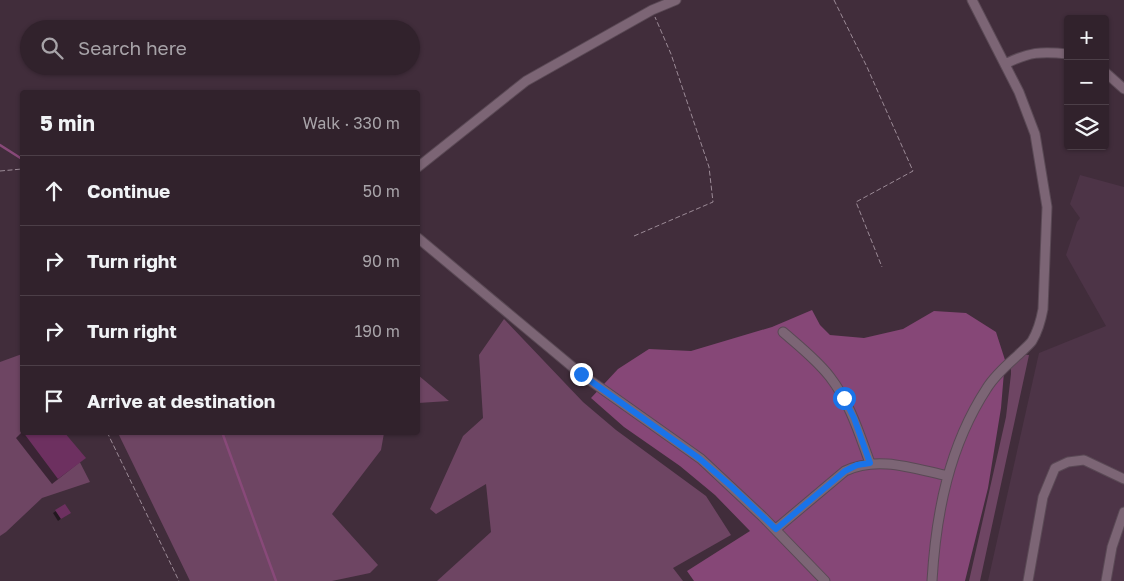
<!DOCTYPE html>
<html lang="en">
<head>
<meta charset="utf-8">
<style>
  body { margin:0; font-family:"Golos Text",sans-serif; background:#3d2f38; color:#f1f3f6 }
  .controls { position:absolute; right:15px; top:15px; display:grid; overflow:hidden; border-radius:5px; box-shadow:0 1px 4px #0004 }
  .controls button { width:45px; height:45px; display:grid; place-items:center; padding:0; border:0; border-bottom:1px solid #4c3f48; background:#31222c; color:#f1f3f6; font:25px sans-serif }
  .stop { position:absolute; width:15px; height:15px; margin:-11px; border:4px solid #1a73e8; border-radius:50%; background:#fff }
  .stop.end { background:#1a73e8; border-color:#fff; box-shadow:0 1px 5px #0008 }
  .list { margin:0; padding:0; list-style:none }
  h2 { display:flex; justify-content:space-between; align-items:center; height:65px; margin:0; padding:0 20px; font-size:21px }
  h2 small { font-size:16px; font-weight:400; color:#a8a4a9 }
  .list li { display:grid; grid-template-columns:32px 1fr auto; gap:15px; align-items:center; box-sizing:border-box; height:70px; padding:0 20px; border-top:1px solid #4c3f48 }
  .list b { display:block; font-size:19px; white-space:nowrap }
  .list em { font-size:16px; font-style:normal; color:#a8a4a9 }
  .icon { flex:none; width:28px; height:28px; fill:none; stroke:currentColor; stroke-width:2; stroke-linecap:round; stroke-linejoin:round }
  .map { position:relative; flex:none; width:1124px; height:581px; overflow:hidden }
  .search { position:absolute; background:#31222c; box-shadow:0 1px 4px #0004; left:20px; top:20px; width:400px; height:55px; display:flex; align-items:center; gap:12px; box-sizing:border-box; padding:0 18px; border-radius:28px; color:#a8a4a9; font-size:19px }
  .panel { position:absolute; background:#31222c; box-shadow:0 1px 4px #0004; left:20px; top:90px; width:400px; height:345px; border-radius:5px }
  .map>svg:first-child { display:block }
  .built { fill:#4d3447 }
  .green { fill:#6e4563 }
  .forest { fill:#864777 }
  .shadow { fill:#0007 }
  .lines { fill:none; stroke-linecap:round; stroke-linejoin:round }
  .stream { stroke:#884979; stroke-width:2.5 }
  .building { fill:#6d3060 }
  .street-casing { stroke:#5a4955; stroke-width:11 }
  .path { stroke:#9c8b97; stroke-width:1; stroke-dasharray:5 2.5; stroke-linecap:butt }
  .street { stroke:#7c6575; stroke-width:9 }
  .route { stroke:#1a73e8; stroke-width:6 }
</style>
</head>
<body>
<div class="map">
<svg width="1124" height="581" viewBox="0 0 1124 581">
  <rect width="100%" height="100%" fill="#412d3b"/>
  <path class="built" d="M1080 175 1124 187V581H988L1039 353 1106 326 1066 255 1077 222 1080 218 1070 204Z"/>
  <path class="green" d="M504 319 583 402 616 430 706 496 731 535 673 568 683 581H437L491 532 486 484 436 514 430 509 463 436 483 418 479 355Z
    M22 354V432L65 433 90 482 42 498 6 532 0 536V362Z
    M1011 354 1029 355 980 581H969L1006 417 1011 374Z
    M418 375 449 401 418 403Z
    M118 433H384L381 450 332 514 378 565 370 573 332 581H190Z"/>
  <path class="forest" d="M812 310 820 325 830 335 864 338 903 329 934 311 966 313 996 332 1005 360 1001 408 988 488 965 581H694L687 571 750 531 715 495 680 466 624 427 591 398 618 369 649 349 691 351 772 327Z"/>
  <path class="shadow" d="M22 432H63L85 458 52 484 16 438Z
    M56 511 66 515 58 521 53 513Z"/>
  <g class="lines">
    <path class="stream" d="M0 145 22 159
      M222 432 276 581"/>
  </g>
  <path class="building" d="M23 432H64L86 458 58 479Z
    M65 504 71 513 61 519 55 510Z"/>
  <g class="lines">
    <defs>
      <path id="street" d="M1005 64C1029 52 1041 51 1068 54
        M1105 72 1124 89
        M418 167 526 81 652 10 676 0
        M418 238 581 374 701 459 763 517 825 581
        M783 332C799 346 817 360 830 377 850 403 859 433 870 463
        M776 529 845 471C878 455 915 469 948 476
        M932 581C936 513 949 446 987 388 995 375 1007 365 1018 355 1023 350 1028 346 1032 341 1038 331 1041 320 1043 309L1047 207 1035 134 1019 92 972 0
        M1028 581 1043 497 1055 468 1068 462 1084 460 1124 479
        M1106 581 1112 547 1124 512"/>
    </defs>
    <use href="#street" class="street-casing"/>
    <path class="path" d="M834 0 867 67 913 171 856 202 882 267
      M0 171 22 169
      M634 236 713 202 709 167 671 54 655 17
      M107 432 179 581"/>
    <use href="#street" class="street"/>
  </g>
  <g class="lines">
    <path class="route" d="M581 374 700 459 732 487 776 529 845 471 857 465 870 463 854 418 844 398"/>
  </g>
</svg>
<div class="controls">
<button>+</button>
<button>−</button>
<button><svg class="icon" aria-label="layers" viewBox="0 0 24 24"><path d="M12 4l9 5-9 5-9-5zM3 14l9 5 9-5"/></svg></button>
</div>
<div class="stop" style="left:844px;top:398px"></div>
<div class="stop end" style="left:581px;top:374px"></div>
<div class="search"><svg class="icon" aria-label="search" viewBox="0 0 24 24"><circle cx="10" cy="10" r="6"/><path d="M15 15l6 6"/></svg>Search here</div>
<section class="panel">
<h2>5 min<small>Walk · 330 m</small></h2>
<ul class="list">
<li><svg class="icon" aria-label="ahead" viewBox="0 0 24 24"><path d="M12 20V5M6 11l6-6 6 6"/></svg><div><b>Continue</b></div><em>50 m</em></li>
<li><svg class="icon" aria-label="right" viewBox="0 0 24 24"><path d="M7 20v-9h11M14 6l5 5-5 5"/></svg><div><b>Turn right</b></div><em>90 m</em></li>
<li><svg class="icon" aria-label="right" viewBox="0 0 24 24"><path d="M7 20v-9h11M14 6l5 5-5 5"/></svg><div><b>Turn right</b></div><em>190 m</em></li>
<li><svg class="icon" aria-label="arrive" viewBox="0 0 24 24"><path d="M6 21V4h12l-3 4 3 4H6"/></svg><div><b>Arrive at destination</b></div></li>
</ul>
</section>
</div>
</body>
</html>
